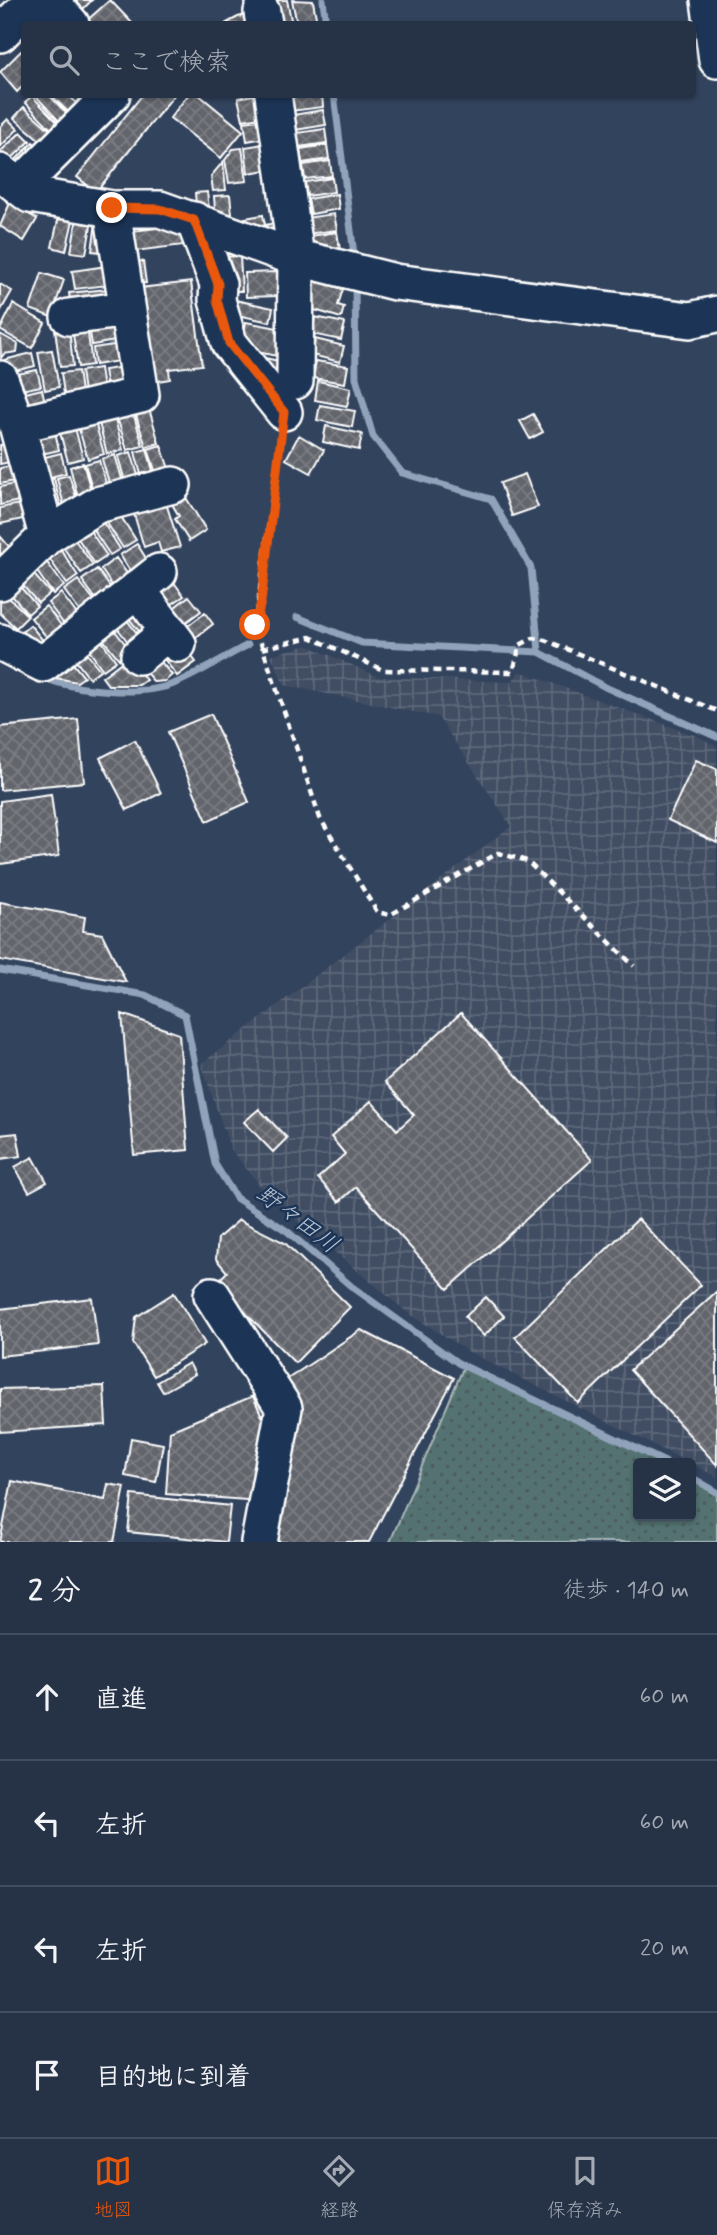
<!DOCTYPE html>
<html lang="ja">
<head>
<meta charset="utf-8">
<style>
  body { margin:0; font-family:Mynerve,"Klee One",sans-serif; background:#2e3a4d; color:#f1f3f6 }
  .controls { position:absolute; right:21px; bottom:21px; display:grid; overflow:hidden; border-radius:7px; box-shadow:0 2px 5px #0004 }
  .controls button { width:63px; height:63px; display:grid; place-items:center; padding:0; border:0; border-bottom:2px solid #424d5f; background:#263246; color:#f1f3f6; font:35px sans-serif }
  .stop { position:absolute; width:21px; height:21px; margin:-16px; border:5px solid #ea580c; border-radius:50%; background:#fff }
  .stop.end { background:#ea580c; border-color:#fff; box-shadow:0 2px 7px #0008 }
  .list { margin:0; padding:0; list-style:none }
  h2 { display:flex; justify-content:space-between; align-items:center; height:91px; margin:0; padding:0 28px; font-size:30px }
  h2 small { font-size:23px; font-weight:400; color:#a4aab3 }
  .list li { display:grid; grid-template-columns:46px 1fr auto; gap:21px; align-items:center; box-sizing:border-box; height:126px; padding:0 28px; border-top:2px solid #424d5f }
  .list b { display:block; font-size:26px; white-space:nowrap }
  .list em { font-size:23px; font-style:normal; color:#a4aab3 }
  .icon { flex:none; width:38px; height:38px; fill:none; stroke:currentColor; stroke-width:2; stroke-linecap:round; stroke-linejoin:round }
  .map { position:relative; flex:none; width:717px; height:1542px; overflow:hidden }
  .search { position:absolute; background:#263246; box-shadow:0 2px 5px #0004; left:21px; right:21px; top:21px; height:77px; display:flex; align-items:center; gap:18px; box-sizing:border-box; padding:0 24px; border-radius:7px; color:#a4aab3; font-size:26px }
  .sheet { height:595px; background:#263246 }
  nav { display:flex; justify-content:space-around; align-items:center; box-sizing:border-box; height:98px; border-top:2px solid #424d5f; background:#263246; font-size:19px; color:#a4aab3 }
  nav a { display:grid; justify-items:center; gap:4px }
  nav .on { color:#ea580c }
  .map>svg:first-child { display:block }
  .industrial { fill:url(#industrial-grid) }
  .grass { fill:url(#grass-dots); stroke:#a9b8b8; stroke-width:2 }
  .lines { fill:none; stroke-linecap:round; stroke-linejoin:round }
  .stream { stroke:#91a3ba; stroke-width:7 }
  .building { fill:url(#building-cross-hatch); stroke:#fff; stroke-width:2 }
  .minor-casing { stroke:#fff; stroke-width:40 }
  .path { stroke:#fff; stroke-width:4.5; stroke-dasharray:7 5; stroke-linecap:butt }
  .minor { stroke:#1d3557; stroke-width:35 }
  .route { stroke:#ea580c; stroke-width:9 }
  .labels { text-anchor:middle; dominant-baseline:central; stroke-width:5; stroke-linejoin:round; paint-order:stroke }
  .water-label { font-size:24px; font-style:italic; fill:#b5c2d1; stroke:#1d3557 }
</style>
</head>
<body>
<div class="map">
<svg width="717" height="1542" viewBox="0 0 717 1542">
  <defs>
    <pattern id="industrial-grid" width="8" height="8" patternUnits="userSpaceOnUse" patternTransform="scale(1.75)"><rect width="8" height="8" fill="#404d62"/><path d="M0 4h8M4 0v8" fill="none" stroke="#5d687a"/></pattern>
    <pattern id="grass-dots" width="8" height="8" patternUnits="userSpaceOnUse" patternTransform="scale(1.75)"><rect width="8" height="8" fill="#537271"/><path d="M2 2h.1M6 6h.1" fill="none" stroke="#4e5959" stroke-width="1.8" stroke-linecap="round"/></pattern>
    <pattern id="building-cross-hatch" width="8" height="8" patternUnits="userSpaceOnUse" patternTransform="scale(1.75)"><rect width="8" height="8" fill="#62656c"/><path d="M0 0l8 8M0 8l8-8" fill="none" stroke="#7a7c82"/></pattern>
  </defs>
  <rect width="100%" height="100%" fill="#32435d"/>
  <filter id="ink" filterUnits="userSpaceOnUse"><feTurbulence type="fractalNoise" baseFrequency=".0143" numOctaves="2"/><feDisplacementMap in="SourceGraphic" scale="14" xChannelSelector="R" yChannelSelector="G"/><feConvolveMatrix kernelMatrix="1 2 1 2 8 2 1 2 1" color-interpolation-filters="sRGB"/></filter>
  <g filter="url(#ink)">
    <path class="industrial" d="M307 645 379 677 512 682 519 671 702 738 717 747V1477L469 1352 408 1313 269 1197 231 1150 201 1064 511 826 438 717 284 685 271 655Z"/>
    <path class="grass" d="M463 1368 609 1435 660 1463H638V1516H691V1480L717 1495V1542H390Z"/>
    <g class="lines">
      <path class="stream" d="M323 0 326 24
        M334 94 355 263
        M355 282 356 378 373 436 402 473 491 499 531 568 539 652
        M297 617 362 643 539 652 605 687 717 737
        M42 677C74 691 143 697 176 683 200 673 224 657 248 645
        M0 970 145 995 185 1015 215 1164 236 1198 287 1231 351 1286 458 1363 667 1463
        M691 1477 717 1492"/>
    </g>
    <path class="building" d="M75 0H92L83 9Z
      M110 0 133 24H83Z
      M269 0H287L292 24H273Z
      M292 0 313 1 317 23 297 24Z
      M250 14 252 24H225L238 17Z
      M21 51 24 55V85L17 92 0 72Z
      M34 94H48L69 116 61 123Z
      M50 94H68L80 107 71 115Z
      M143 94H175L96 192 77 177Z
      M189 94H198L243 131 221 158 170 118Z
      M258 94 266 116 243 120 238 98Z
      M288 94H322L323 107 291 111Z
      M32 96 60 125 53 131 25 102Z
      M24 107 50 130 41 141 14 118Z
      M323 110 326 125 295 130 293 115Z
      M8 119 18 129 0 147V127Z
      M266 119 270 137 247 141 244 122Z
      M325 129 327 143 299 147 297 133Z
      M21 132 30 141 4 166 0 161V152Z
      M33 142 44 152 7 169Z
      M270 143 273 169 248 173 245 147Z
      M327 145 329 159 302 163 300 149Z
      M242 148 247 181 229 183 225 160 233 149Z
      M330 161 332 176 305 179 303 165Z
      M223 162 226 190 213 191 211 176Z
      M332 178 334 192 307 196 305 182Z
      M207 192 210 217 197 218 195 193Z
      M337 194 339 209 311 214 308 199Z
      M230 195 233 223 216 224 214 196Z
      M10 203 37 219 24 241 0 226Z
      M334 214 337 230 307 234 305 218Z
      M263 215 265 225 282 222 284 239 248 235 245 218Z
      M59 216 73 220 66 251 52 247Z
      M77 217 92 220 86 254 71 252Z
      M96 222 112 235 110 253 92 251Z
      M182 225 184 245 135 251 132 231Z
      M337 232 340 250 313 254 310 236Z
      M240 256 242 291H232L221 257Z
      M143 261 146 283 136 284 133 262Z
      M114 265 117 284 75 289 72 271Z
      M278 272V296L246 297 245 273Z
      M42 273 64 280 51 317 30 309Z
      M313 280 343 289 338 305 344 307 341 318 305 307Z
      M191 282 202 365 169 369 170 379 152 382 140 288Z
      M0 284 12 291 0 312Z
      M108 289 110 305 71 309 69 293Z
      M235 300 273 308 270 322 233 314Z
      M13 304 45 323 32 348 0 330Z
      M315 317 345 323 341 340 312 334Z
      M118 321 121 340 92 345 89 326Z
      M246 322 283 329 278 356 241 349Z
      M87 326 92 365 78 367 72 328Z
      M69 327 73 366 60 367 55 329Z
      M0 334 18 344 17 352 4 354 1 358Z
      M315 339 344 346 340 362 312 355Z
      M121 344 124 360 95 365 93 348Z
      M52 350 59 387 45 390 38 352Z
      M32 353 35 366 7 373 4 360Z
      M255 356 289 363 285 385Z
      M316 361 348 366 345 383 313 378Z
      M125 367 128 383 108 395 104 370Z
      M100 368 104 396 85 399 81 371Z
      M37 370 41 386 16 391 12 375Z
      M78 371 82 398 65 401 61 373Z
      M318 381 351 388 347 406 315 400Z
      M42 389 46 407 20 408 17 395Z
      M148 405 159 443 146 447 134 409Z
      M320 405 355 411 352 427 317 420Z
      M132 409 143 446 127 450 116 414Z
      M533 414 543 432 530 439 520 421Z
      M114 415 123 450 107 454 98 419Z
      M94 418 104 454 88 459 77 423Z
      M74 424 83 458 68 462 59 429Z
      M326 426 362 434 359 450 323 442Z
      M54 427 59 450 33 456 35 432Z
      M299 435 324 450 311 473 286 459Z
      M11 443 15 461 0 464V445Z
      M161 445 172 478 159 482 148 449Z
      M147 449 156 482 144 486 135 452Z
      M131 452 141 485 127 489 118 456Z
      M61 453 66 473 39 480 41 458Z
      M115 455 125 489 112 493 102 459Z
      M99 460 109 493 95 497 85 464Z
      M83 463 94 501 80 505 70 467Z
      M15 465 19 480 0 484V468Z
      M525 474 538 507 512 516 500 483Z
      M69 475 79 506 65 510 57 478Z
      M54 478 62 511 47 515 39 482Z
      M20 483 24 500 0 505V487Z
      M185 496 206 530 189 541 175 519 179 516 172 504Z
      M165 500 180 547 161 552 158 542 144 547 133 511Z
      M24 503 27 518 0 524V508Z
      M118 512 136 540 123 548 105 520Z
      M101 519 120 549 110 555 90 525Z
      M87 526 107 556 95 564 75 534Z
      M0 536 13 551 3 559 0 555Z
      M72 536 93 565 81 573 61 544Z
      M137 544 151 566 134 577 120 555Z
      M58 545 78 576 67 584 46 554Z
      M44 558 64 586 53 594 33 566Z
      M116 558 131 579 115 590 101 569Z
      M29 569 50 593 38 603 18 580Z
      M97 569 113 591 98 602 82 580Z
      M167 573 184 596 169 606 152 584Z
      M78 580 98 605 83 616 64 590Z
      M16 582 37 606 28 614 7 590Z
      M4 593 28 616 16 628 0 613V597Z
      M61 593 79 617 66 627 48 603Z
      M189 596 201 611 182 625 171 610Z
      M136 602 157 629 145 639 124 612Z
      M46 606 64 629 49 640 31 618Z
      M121 612 142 640 132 647 111 620Z
      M205 613 213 624 190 642 181 631Z
      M109 623 130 650 119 659 97 632Z
      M30 625 46 644 25 646 17 636Z
      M96 633 116 661 103 670 83 642Z
      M80 645 100 670 89 678 70 653Z
      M183 645 196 662 177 676 159 652Z
      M66 655 84 677 77 682 56 678 49 668Z
      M155 655 172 675 165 681 154 682 141 667Z
      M128 657 146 680 139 685H108L102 677Z
      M211 714 249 802 207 821 168 732Z
      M78 719 84 782 0 790V727Z
      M135 740 161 793 127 810 100 758Z
      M696 760 717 769V843L668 820Z
      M51 794 59 856 0 864V801Z
      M0 902 85 917 83 931 102 934 126 982 0 960Z
      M461 1013 592 1160 448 1289 356 1187 339 1202 318 1178 345 1154 331 1137 371 1101 397 1130 414 1115 385 1082Z
      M122 1014 179 1034 188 1150 134 1155Z
      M259 1109 287 1138 273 1152 244 1122Z
      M17 1133 21 1156 0 1159V1135Z
      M33 1157 47 1182 29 1192 15 1167Z
      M638 1219 701 1285 578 1403 515 1337Z
      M239 1220 285 1243 350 1307 295 1363 226 1293 221 1278 227 1272 216 1259 218 1238Z
      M717 1291V1465L630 1370Z
      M174 1293 205 1344 154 1376 133 1343 136 1317Z
      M486 1297 504 1316 484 1336 465 1317Z
      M92 1298 98 1345 0 1356V1309Z
      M361 1330 454 1378 369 1542H275L277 1386Z
      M189 1363 195 1374 163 1392 157 1382Z
      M104 1386 106 1425 0 1432V1389Z
      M253 1396 265 1423 260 1501 166 1494 170 1431Z
      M131 1438 163 1444 156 1482 125 1476Z
      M12 1481 105 1500 108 1484 125 1487 114 1542H0Z
      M132 1495 230 1506 226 1542 128 1532Z"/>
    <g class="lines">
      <defs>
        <path id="minor" d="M49 0 71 24
          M709 0 717 60
          M262 12 264 24
          M0 34 34 0
          M273 94 296 257 295 381
          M0 172 30 195 112 209H160L291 256 395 282 690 320 717 314
          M19 187 112 94
          M194 220 218 284 217 300 229 343 284 412
          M69 317 127 309
          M0 379 17 425 47 536
          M17 425 141 395 112 209
          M0 582 47 536 97 505 173 485
          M137 589 178 644
          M0 642 43 664 159 572
          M139 656 169 631
          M212 1295 284 1408 259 1542"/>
      </defs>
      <use href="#minor" class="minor-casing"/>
      <path class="path" d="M281 441 255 625 320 818 377 912 390 915 498 853 527 861 634 966
        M262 649 310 637 383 670 513 672 520 645 533 638 545 640 717 711"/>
      <use href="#minor" class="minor"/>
    </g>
  </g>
  <g class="lines" filter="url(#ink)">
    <path class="route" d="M112 208 160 209 194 220 218 284 217 300 229 343 284 412 261 602 255 625"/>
  </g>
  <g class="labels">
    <g class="water-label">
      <text transform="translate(297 1220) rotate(37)">野々田川</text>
    </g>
  </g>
</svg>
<div class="controls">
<button><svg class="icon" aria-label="layers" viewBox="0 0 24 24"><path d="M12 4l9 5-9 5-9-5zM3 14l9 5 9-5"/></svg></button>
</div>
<div class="stop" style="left:255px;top:625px"></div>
<div class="stop end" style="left:112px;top:208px"></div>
<div class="search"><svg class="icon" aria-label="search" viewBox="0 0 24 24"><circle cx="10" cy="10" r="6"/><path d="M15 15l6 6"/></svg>ここで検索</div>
</div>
<section class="sheet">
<h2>2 分<small>徒歩 · 140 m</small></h2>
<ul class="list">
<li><svg class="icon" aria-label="ahead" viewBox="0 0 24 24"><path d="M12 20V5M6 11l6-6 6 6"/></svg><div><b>直進</b></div><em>60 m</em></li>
<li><svg class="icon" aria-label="left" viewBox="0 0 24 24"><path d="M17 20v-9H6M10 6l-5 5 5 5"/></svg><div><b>左折</b></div><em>60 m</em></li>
<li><svg class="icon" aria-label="left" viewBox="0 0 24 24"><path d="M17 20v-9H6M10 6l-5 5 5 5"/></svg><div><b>左折</b></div><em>20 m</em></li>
<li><svg class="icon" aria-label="arrive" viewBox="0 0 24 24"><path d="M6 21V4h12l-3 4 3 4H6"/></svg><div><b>目的地に到着</b></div></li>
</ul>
</section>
<nav>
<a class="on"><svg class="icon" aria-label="map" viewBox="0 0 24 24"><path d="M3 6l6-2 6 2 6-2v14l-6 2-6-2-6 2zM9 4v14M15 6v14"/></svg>地図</a>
<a><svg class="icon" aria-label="directions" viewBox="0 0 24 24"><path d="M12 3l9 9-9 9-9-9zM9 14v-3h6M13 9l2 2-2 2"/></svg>経路</a>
<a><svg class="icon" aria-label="saved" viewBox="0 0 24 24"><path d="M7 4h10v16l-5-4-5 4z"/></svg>保存済み</a>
</nav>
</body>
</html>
